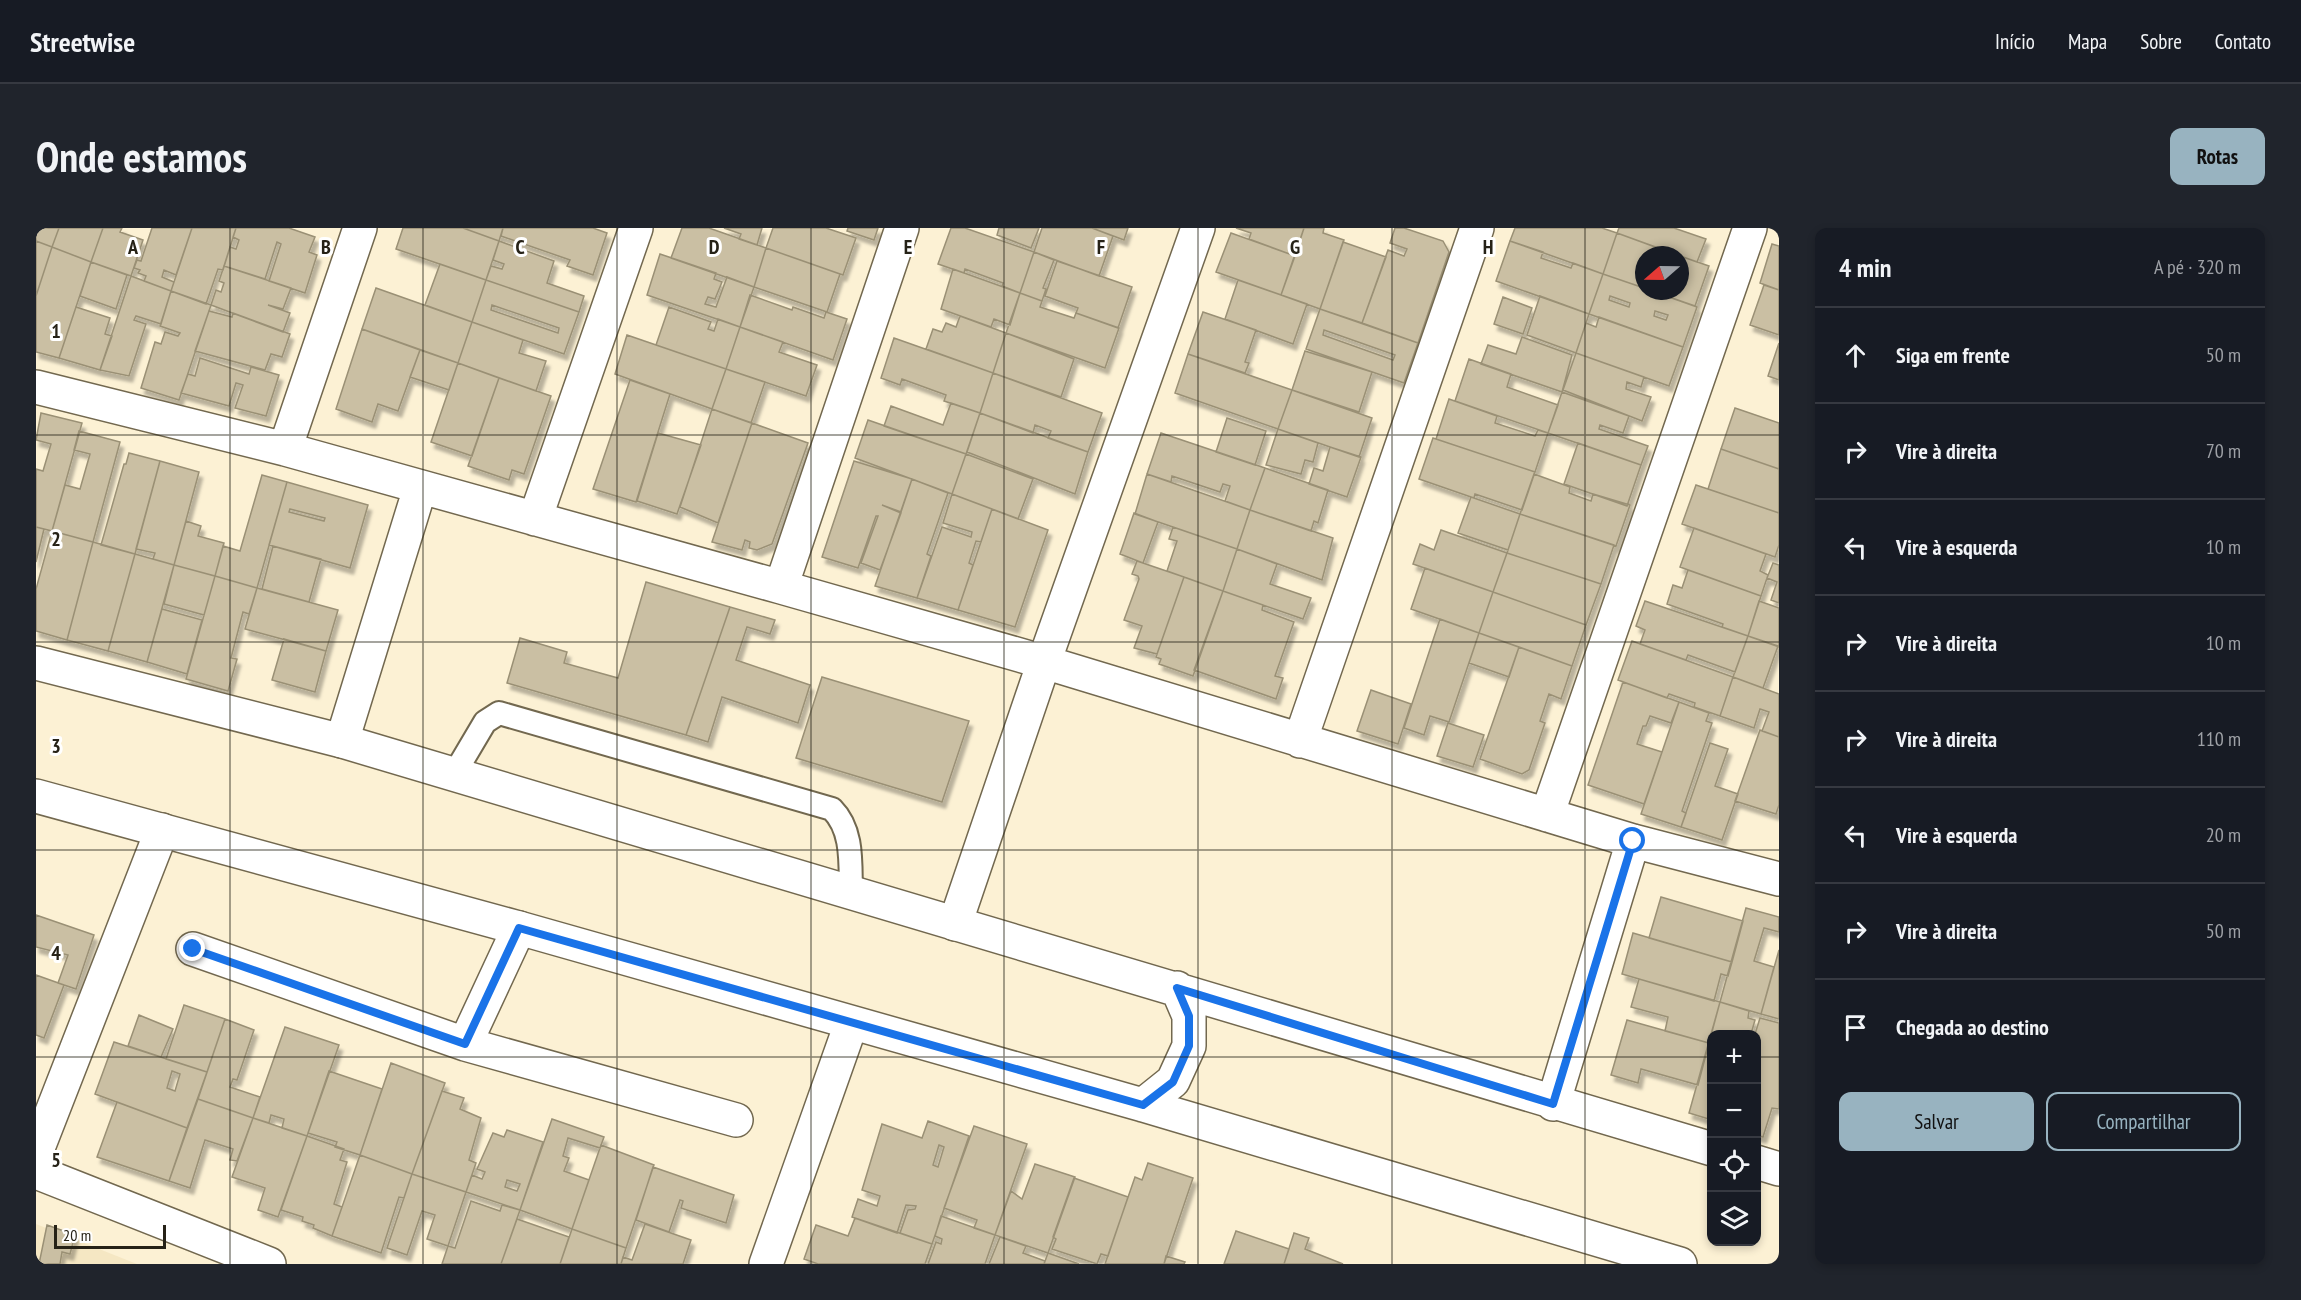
<!DOCTYPE html>
<html lang="pt">
<head>
<meta charset="utf-8">
<style>
  body { margin:0; font-family:"PT Sans Narrow",sans-serif; background:#20242c; color:#f1f3f6 }
  .controls { position:absolute; right:18px; bottom:18px; display:grid; overflow:hidden; border-radius:12px; box-shadow:0 3px 9px #0003 }
  .controls button { width:54px; height:54px; display:grid; place-items:center; padding:0; border:0; border-bottom:2px solid #363941; background:#171b24; color:#f1f3f6; font:30px sans-serif }
  .compass { position:absolute; left:1599px; top:18px; width:54px; height:54px; border-radius:50%; background:#171b24; box-shadow:0 3px 9px #0003; rotate:250deg }
  .scale { position:absolute; left:18px; bottom:15px; width:112px; box-sizing:border-box; padding-left:6px; border:3px solid #262217; border-top:0; font-size:16px; line-height:21px; white-space:nowrap; color:#262217; -webkit-text-stroke:4px #fff; paint-order:stroke }
  .stop { position:absolute; width:18px; height:18px; margin:-14px; border:4px solid #1a73e8; border-radius:50%; background:#fff }
  .stop.end { background:#1a73e8; border-color:#fff; box-shadow:0 2px 6px #0008 }
  .list { margin:0; padding:0; list-style:none }
  h2 { display:flex; justify-content:space-between; align-items:center; height:78px; margin:0; padding:0 24px; font-size:26px }
  h2 small { font-size:20px; font-weight:400; color:#9ea1a6 }
  .list li { display:grid; grid-template-columns:39px 1fr auto; gap:18px; align-items:center; box-sizing:border-box; height:96px; padding:0 24px; border-top:2px solid #363941 }
  .list b { display:block; font-size:22px; white-space:nowrap }
  .list em { font-size:20px; font-style:normal; color:#9ea1a6 }
  .actions { display:flex; gap:12px; padding:18px 24px }
  .actions a { flex:1; padding:14px 0; border:2px solid #98b3c0; border-radius:12px; text-align:center; font-size:21px; color:#98b3c0 }
  .actions .main { background:#98b3c0; color:#111 }
  .icon { flex:none; width:33px; height:33px; fill:none; stroke:currentColor; stroke-width:2; stroke-linecap:round; stroke-linejoin:round }
  .map { position:relative; flex:none; width:1743px; height:1036px; overflow:hidden; border-radius:12px }
  header { display:flex; align-items:center; gap:36px; box-sizing:border-box; height:84px; padding:0 30px; background:#171b24; border-bottom:2px solid #363941 }
  header strong { font-size:28px }
  nav { display:flex; gap:33px; margin-inline-start:auto; font-size:21px }
  .intro { display:flex; align-items:center; justify-content:space-between; box-sizing:border-box; height:144px; padding:0 36px }
  h1 { margin:0; font-size:42px }
  .button { padding:15px 27px; border-radius:12px; background:#98b3c0; color:#111; font-size:21px; font-weight:700 }
  main { display:flex; gap:36px; padding:0 36px }
  aside { flex:1; background:#171b24; border-radius:12px; box-shadow:0 3px 9px #0003 }
  .map>svg:first-child { display:block }
  .built { fill:#f5e7c3 }
  .building { fill:#cabfa3; stroke:#9a9075; stroke-width:1.5; fill-rule:evenodd; filter:url(#shadow) }
  .lines { fill:none; stroke-linecap:round; stroke-linejoin:round }
  .service-casing { stroke:#72684f; stroke-width:26 }
  .minor-casing { stroke:#72684f; stroke-width:36 }
  .tertiary-casing { stroke:#72684f; stroke-width:36 }
  .service { stroke:#fff; stroke-width:22 }
  .minor { stroke:#fff; stroke-width:33 }
  .tertiary { stroke:#fff; stroke-width:33 }
  .route { stroke:#1a73e8; stroke-width:8 }
  .grid { fill:none; stroke:#262217; stroke-width:1.5; stroke-opacity:0.55 }
  .grid-label { font-size:20px; text-anchor:middle; font-weight:bold; fill:#262217; stroke:#fff; stroke-width:6; stroke-linejoin:round; paint-order:stroke }
</style>
</head>
<body>
<header>
<strong>Streetwise</strong>
<nav><a>Início</a><a>Mapa</a><a>Sobre</a><a>Contato</a></nav>
</header>
<div class="intro"><h1>Onde estamos</h1><a class="button">Rotas</a></div>
<main>
<div class="map">
<svg width="1743" height="1036" viewBox="0 0 1743 1036">
  <defs>
    <filter id="shadow"><feDropShadow dx="3.5" dy="6" stdDeviation="1.5" flood-color="#0004"/></filter>
  </defs>
  <rect width="100%" height="100%" fill="#fcf1d4"/>
  <path class="built" d="M0 996 101 1036H0Z"/>
  <path class="building" d="M0 0H23L16 19 0 13Z
    M23 0H67L55 34 16 19Z
    M67 0H86L84 4 107 12 95 48 55 34Z
    M116 0H156L140 47 128 42 126 49 138 54 135 63 108 53 110 48 102 45 104 42 98 40 101 32 105 33Z
    M156 0H200L187 42 182 41 170 76 135 63Z
    M200 0H253L279 9 273 24 281 27 269 65 233 53 245 16 241 14 229 51 188 38 194 19 200 21 203 12 197 9Z
    M367 0H427L463 13 450 52 360 21Z
    M427 0H467L463 13Z
    M467 0H557L571 5 557 47 531 38 534 32 465 8Z
    M646 0H673L730 20 718 59 635 30Z
    M688 0H726L721 17 703 11 705 6Z
    M737 0H790L820 10 807 47 730 20Z
    M812 0H842L838 12 811 3Z
    M915 0H929L998 24 984 65 966 58 967 55 929 41 928 45 902 36Z
    M963 0H1003L995 20 961 7Z
    M1006 0H1056L1077 8 1063 48 998 24Z
    M1056 0H1092L1088 12Z
    M1200 0H1268L1259 28 1213 11 1215 5Z
    M1268 0H1288L1287 5 1308 12 1284 81 1245 67Z
    M1359 0H1368L1407 13 1413 24 1382 115 1326 95 1352 22 1368 28 1371 21 1354 15Z
    M1479 0H1566L1581 5 1567 46 1474 13Z
    M1583 0H1638L1670 11 1661 34 1581 5Z
    M1195 5 1259 28 1245 67 1180 44Z
    M1581 5 1641 27H1608V60L1567 46Z
    M0 13 16 19 0 68Z
    M463 13 518 33 511 55 548 68 543 84 450 52 455 38 466 41 468 36 457 32Z
    M1474 13 1507 24 1505 30 1535 40 1537 35 1567 46 1553 86 1460 53Z
    M1307 14 1350 29 1326 95 1284 81Z
    M1736 16 1743 18V62L1724 55Z
    M16 19 55 34 23 130 0 124V68Z
    M730 20 804 46 791 84 718 59Z
    M998 24 1018 32 1007 60 1010 61 1006 73 984 65Z
    M624 26 680 45 678 51 686 54 679 71 672 69 669 76 680 79 691 49 718 59 704 99 611 67Z
    M1644 28 1673 38 1659 78 1616 63H1644Z
    M1021 33 1096 59 1082 100 1040 85 1042 80 1009 68Z
    M55 34 91 47 80 81 44 68Z
    M404 36 450 52 436 94 389 77Z
    M188 38 255 60 247 81 232 77 254 85 247 104 175 77 180 62 185 64 188 55 183 53Z
    M917 41 984 65 974 97 958 91 955 99 905 81Z
    M1567 46 1608 60V63H1616L1661 79 1647 119 1553 86ZM1574 68 1594 75 1593 79 1573 72ZM1619 83 1632 87 1630 92 1618 88Z
    M95 48 135 63 125 96 100 88 98 92 110 96 93 148 64 142Z
    M450 52 543 84 528 126 436 94ZM456 77 523 100 522 105 455 82Z
    M1202 52 1271 76 1257 116 1189 91Z
    M1728 57 1743 62V107L1714 97Z
    M340 60 436 94 422 135 326 101Z
    M135 63 175 77 143 172 105 160 119 114 125 116 129 104 142 108 144 105 124 98Z
    M984 65 1006 73 1004 79 1038 90 1040 85 1083 100 1069 140 970 105Z
    M714 67 756 82 757 79 788 90 790 84 811 91 797 132 704 99Z
    M1504 68 1553 86 1540 125 1491 107Z
    M1467 69 1496 80 1487 106 1458 96Z
    M40 79 74 90 69 106 76 108 64 142 23 130Z
    M633 79 675 94 672 101 678 103 682 91 704 99 690 141 620 117Z
    M1284 81 1382 115 1368 155 1270 121ZM1288 102 1359 127 1357 132 1287 107Z
    M173 83 196 89 197 85 254 106 246 129 235 126 229 142 159 123Z
    M1167 84 1220 102 1209 134 1213 135 1209 145 1152 126Z
    M924 88 970 105 957 145 890 121 897 101 906 104 910 95 920 99Z
    M1563 89 1647 119 1633 158 1540 125 1550 95 1560 99Z
    M436 94 487 112 483 125 510 133 500 163 422 135Z
    M704 99 747 114 743 124 781 137 770 168 690 141Z
    M326 101 384 122 362 183 342 176 336 194 300 181Z
    M970 105 1038 131 1025 169 957 145Z
    M591 107 690 141 676 181 579 146Z
    M1486 109 1536 127 1526 164 1445 136 1452 117 1480 126Z
    M858 110 957 145 944 185 908 173 910 167 866 151 864 157 845 150Z
    M1743 115V152L1732 148Z
    M384 122 422 135 413 162 374 149Z
    M1269 123 1336 144 1323 184 1256 162Z
    M1540 125 1608 149 1605 159 1591 154 1590 161 1615 169 1606 193 1527 162Z
    M1152 126 1256 162 1242 201 1139 165Z
    M164 130 213 146 215 139 243 147 230 188 199 180 207 157 200 155 193 178 145 165 152 146 159 148Z
    M1433 131 1475 146 1471 159 1522 177 1512 205 1419 173Z
    M422 135 463 150 436 228 395 214Z
    M690 141 729 154 715 195 676 181Z
    M957 145 1066 185 1052 224 1012 210 1015 203 999 197 997 205 944 185Z
    M463 150 515 168 488 246 476 242 473 252 432 238Z
    M594 152 634 166 600 274 557 261Z
    M1256 162 1336 190 1323 229 1242 201Z
    M1526 164 1593 188 1587 205 1564 197 1563 201 1612 218 1605 237 1512 205Z
    M1413 171 1461 188 1459 195 1499 208 1502 202 1512 205 1499 244 1400 211Z
    M915 175 944 185 930 226 848 198 855 178 907 197Z
    M1699 180 1743 195V241L1685 221Z
    M676 181 716 195 682 295 644 279Z
    M5 185 46 195 16 303 0 299V241L7 243 15 216 0 212Z
    M944 185 1052 224 1039 266 931 224Z
    M1191 190 1230 203 1219 237 1180 224Z
    M832 192 930 226 916 266 819 230Z
    M716 195 772 215 736 316 721 322 713 320 714 314 709 312 706 322 676 314Z
    M1242 201 1282 215 1277 234 1269 232 1265 246 1230 237Z
    M43 203 84 214 57 314 16 303 29 257 44 261 54 226 38 222Z
    M622 205 665 217 641 286 601 273Z
    M1125 205 1229 240 1214 282 1189 273 1194 258 1187 256 1184 264 1136 248 1135 254 1111 246Z
    M1397 210 1499 244 1486 282 1439 266 1438 270 1435 269 1383 251Z
    M1542 215 1605 237 1591 278 1528 256Z
    M1294 219 1325 229 1311 269 1273 256 1278 240 1287 243Z
    M1685 221 1743 241V285L1672 261Z
    M93 225 124 233 99 326 65 317 88 236H90Z
    M930 226 997 251 982 291 916 266Z
    M124 233 163 244 138 337 117 331 119 325 100 321Z
    M818 233 876 251 865 284 846 277 865 285 844 342 825 335 842 288H840L822 340 786 329Z
    M1229 240 1292 262 1282 295 1278 293 1275 303 1214 282Z
    M1111 246 1214 282 1201 321 1099 286Z
    M1498 246 1534 259 1533 265 1555 273 1557 266 1594 277 1580 318 1484 286Z
    M226 247 251 254 221 360 179 348 187 318 204 323Z
    M876 251 912 265 891 326 895 328 881 370 839 358Z
    M251 254 332 277 314 340 233 317ZM254 281 289 290 288 293 253 284Z
    M1660 257 1743 285V317L1739 329 1646 296Z
    M916 266 956 281 945 314 940 313 933 335 937 337 922 382 881 370 906 299 935 309 936 304 907 295Z
    M1435 269 1484 286 1472 322 1422 305Z
    M956 281 1012 302 979 399 922 382Z
    M1214 282 1297 310 1286 352 1201 321Z
    M1098 285 1122 294 1107 335 1084 326Z
    M1484 286 1578 317 1565 356 1471 325Z
    M150 293 165 298 162 308 188 315 179 348 138 337Z
    M0 299 8 301 0 334Z
    M1137 299 1201 321 1187 363 1131 343 1141 313 1133 311Z
    M1658 300 1730 326 1724 343 1732 347 1725 368 1644 339Z
    M1405 302 1471 325 1457 364 1377 336 1384 316 1398 322Z
    M16 303 57 314 31 412 0 403V361Z
    M57 314 99 326 72 423 31 412Z
    M237 318 285 331 273 374 226 361Z
    M1201 321 1241 336 1234 356 1275 370 1267 391 1187 363Z
    M1471 325 1565 356 1550 397 1457 364Z
    M99 326 138 337 111 434 72 423Z
    M1101 333 1148 349 1121 426 1098 420 1106 398 1088 392 1103 351 1102 348 1096 346Z
    M1737 335 1743 337V375L1735 372 1741 354 1731 350Z
    M138 337 179 348 168 387 128 376Z
    M1389 340 1457 364 1443 405 1375 381Z
    M1652 342 1725 368 1712 408 1686 399 1687 396 1631 376 1637 357 1646 360Z
    M179 348 221 360 213 386 207 384 195 430 201 431 192 463 150 451Z
    M1148 349 1187 363 1157 448 1123 436 1125 431 1120 429Z
    M610 354 694 379 650 507 471 455 484 410 531 424 528 435 582 450Z
    M221 360 302 382 290 423 209 401Z
    M1187 363 1227 377 1226 382 1258 394 1239 448 1247 450 1240 471 1158 442Z
    M1457 364 1550 397 1536 438 1443 405Z
    M1609 373 1712 408 1699 444 1652 427 1650 432 1604 416 1609 402 1600 398Z
    M1723 373 1743 380V419L1712 408Z
    M694 379 739 392 734 406 711 399 700 432 774 457 762 495 686 469 672 514 650 507Z
    M126 381 166 392 151 446 111 434Z
    M1404 391 1443 405 1413 494 1394 488 1388 507 1368 500Z
    M1443 405 1483 419 1473 449 1433 435Z
    M1712 408 1742 418 1727 460 1697 449Z
    M248 411 290 423 279 464 236 452Z
    M1596 413 1697 449 1684 488 1658 479 1659 475 1633 466 1631 470 1582 452Z
    M1483 419 1536 438 1525 471 1513 466 1504 493 1509 495 1493 542 1486 546 1444 531Z
    M786 449 933 493 906 574 760 530Z
    M1697 449 1743 466V509L1726 503 1733 484 1724 481 1718 500 1684 488Z
    M1587 454 1643 474 1635 495 1614 488 1610 498H1607L1601 516 1626 524 1608 576 1552 557Z
    M1335 462 1375 476 1362 516 1321 503Z
    M1643 474 1673 485 1670 493 1676 495 1646 583 1650 585 1645 599 1605 586Z
    M1412 495 1448 507 1437 539 1401 528Z
    M1724 502 1743 509V577L1740 586 1699 573Z
    M1674 515 1692 521 1679 558 1702 566 1686 612 1645 599Z
    M1625 669 1707 693 1696 734 1613 710Z
    M1710 680 1743 689V704L1728 700 1718 733 1738 739 1725 786 1684 774Z
    M0 687 58 707 40 761 22 755 32 727 0 719Z
    M1597 705 1696 734 1692 748 1685 746 1678 773 1586 746Z
    M1743 722V791L1725 786Z
    M0 747 28 757 8 810 0 807Z
    M1603 751 1684 774 1673 815 1629 803 1632 789 1595 779Z
    M1684 774 1713 783 1712 790 1719 792 1715 806H1676V892L1653 885Z
    M148 777 189 791 171 844 130 831Z
    M103 787 137 801 125 829 92 818Z
    M1724 790 1743 795V881L1736 880 1727 909 1720 907 1719 806Z
    M189 791 218 802 201 852 197 851 194 859 224 869 217 890 162 871Z
    M1591 792 1673 815 1662 857 1605 841 1602 855 1575 847Z
    M249 799 303 817 271 908 246 900 248 891 235 887 233 895 217 890Z
    M78 814 171 844 151 900 59 866ZM136 843 144 846 139 863 131 860Z
    M355 835 409 855 376 946 324 927Z
    M293 843 346 861 324 927 299 919 301 914 272 905Z
    M406 863 428 870 424 881 445 890 433 932 440 935 430 964 376 946Z
    M162 871 217 890 201 933 194 932 197 921 169 912 154 960 133 953Z
    M81 874 151 900 133 953 61 929Z
    M217 890 271 908 242 989 222 982 229 960 196 949Z
    M516 891 568 909 564 920 532 910 527 928 533 930 528 943 553 952 536 1001 484 982Z
    M892 893 933 908 896 1016 864 1005 872 982 879 981 880 978 870 977 861 1005 816 989 822 971 841 978 844 968 826 962 846 896 886 910ZM903 917 908 919 902 939 897 937Z
    M938 898 991 916 959 1007 938 1000 941 992 908 980Z
    M471 902 507 914 484 982 430 964 436 947 446 951 449 944 441 941 457 905 468 909ZM471 952 484 956 481 963 469 959Z
    M271 908 308 921 304 932 311 934 298 976 306 979 296 1008 277 1000 278 997 266 993 267 989 245 982Z
    M565 917 618 937 590 1020 536 1001Z
    M324 927 376 946 368 970 363 969 345 1025 296 1008Z
    M1112 935 1157 950 1128 1036H1069L1099 949 1106 952Z
    M999 936 1039 949 1012 1025 959 1007 975 963 986 971Z
    M617 939 698 967 690 995 645 980 647 973 644 972 633 1004 600 992Z
    M376 946 430 964 412 1018 391 1011 399 987 386 983 371 1027 351 1020Z
    M1038 950 1092 969 1072 1028 1065 1026 1061 1036 1016 1021 1020 1011 1017 1009Z
    M435 973 464 983 466 977 484 982 465 1036H406L412 1018 419 1020Z
    M905 988 959 1007 949 1036H892L900 1014 905 1016 906 1011 899 1008Z
    M819 990 896 1016 889 1036H782L768 1031 780 997 812 1008Z
    M481 991 533 1009 524 1036H465Z
    M609 996 655 1012 647 1036H585L587 1029 596 1032Z
    M11 997 39 1007 34 1026 26 1024 24 1036H3Z
    M536 1001 590 1020 585 1036H524Z
    M1200 1003 1253 1021 1248 1036H1188Z
    M1258 1005 1273 1010 1269 1021 1307 1036H1248Z
    M964 1009 990 1018 987 1025 1009 1033 1008 1036H953Z
    M1012 1025 1043 1036H1008Z
    M1130 1028 1149 1034 1148 1036H1128Z"/>
  <g class="lines">
    <defs>
      <path id="service" d="M417 548 449 494 463 485 796 581C818 603 814 637 815 667"/>
      <path id="minor" d="M0 159 249 221 745 359 1008 434 1597 613 1743 651
        M249 221 324 0
        M499 291 600 0
        M745 359 866 0
        M306 513 384 260
        M1264 513 1441 0
        M1511 587 1714 0
        M919 696 1008 434 1162 0
        M157 721 429 816 700 892
        M429 816 483 700
        M1517 876 1597 613
        M0 925 126 602
        M0 944 233 1036
        M730 1036 815 796"/>
      <path id="tertiary" d="M0 435 306 513 1676 921
        M0 568 483 700 1107 877 1644 1036
        M1107 877 1137 853 1153 818V788L1141 760
        M1720 934 1743 941"/>
    </defs>
    <use href="#service" class="service-casing"/>
    <use href="#minor" class="minor-casing"/>
    <use href="#tertiary" class="tertiary-casing"/>
    <use href="#service" class="service"/>
    <use href="#minor" class="minor"/>
    <use href="#tertiary" class="tertiary"/>
  </g>
  <g class="lines">
    <path class="route" d="M157 721 429 816 483 700 1107 877 1137 854 1153 818V788L1141 760 1517 876 1597 613"/>
  </g>
  <path class="grid" d="M194 0V1036M387 0V1036M581 0V1036M775 0V1036M968 0V1036M1162 0V1036M1356 0V1036M1549 0V1036M0 207H1743M0 414H1743M0 622H1743M0 829H1676M1720 829H1743"/>
  <g class="grid-label">
    <text x="97" y="26">A</text>
    <text x="290" y="26">B</text>
    <text x="484" y="26">C</text>
    <text x="678" y="26">D</text>
    <text x="872" y="26">E</text>
    <text x="1065" y="26">F</text>
    <text x="1259" y="26">G</text>
    <text x="1452" y="26">H</text>
    <text x="20" y="110">1</text>
    <text x="20" y="318">2</text>
    <text x="20" y="525">3</text>
    <text x="20" y="732">4</text>
    <text x="20" y="939">5</text>
  </g>
</svg>
<div class="controls">
<button>+</button>
<button>−</button>
<button><svg class="icon" aria-label="locate" viewBox="0 0 24 24"><circle cx="12" cy="12" r="6"/><path d="M12 2v4M12 18v4M2 12h4M18 12h4"/></svg></button>
<button><svg class="icon" aria-label="layers" viewBox="0 0 24 24"><path d="M12 4l9 5-9 5-9-5zM3 14l9 5 9-5"/></svg></button>
</div>
<svg class="compass" viewBox="-18 -18 36 36"><path d="M0-13l5 13h-10z" fill="#e53935"/><path d="M0 13l5-13h-10z" fill="#9ea1a6"/></svg>
<div class="scale">20 m</div>
<div class="stop" style="left:1597px;top:613px"></div>
<div class="stop end" style="left:157px;top:721px"></div>
</div>
<aside>
<h2>4 min<small>A pé · 320 m</small></h2>
<ul class="list">
<li><svg class="icon" aria-label="ahead" viewBox="0 0 24 24"><path d="M12 20V5M6 11l6-6 6 6"/></svg><div><b>Siga em frente</b></div><em>50 m</em></li>
<li><svg class="icon" aria-label="right" viewBox="0 0 24 24"><path d="M7 20v-9h11M14 6l5 5-5 5"/></svg><div><b>Vire à direita</b></div><em>70 m</em></li>
<li><svg class="icon" aria-label="left" viewBox="0 0 24 24"><path d="M17 20v-9H6M10 6l-5 5 5 5"/></svg><div><b>Vire à esquerda</b></div><em>10 m</em></li>
<li><svg class="icon" aria-label="right" viewBox="0 0 24 24"><path d="M7 20v-9h11M14 6l5 5-5 5"/></svg><div><b>Vire à direita</b></div><em>10 m</em></li>
<li><svg class="icon" aria-label="right" viewBox="0 0 24 24"><path d="M7 20v-9h11M14 6l5 5-5 5"/></svg><div><b>Vire à direita</b></div><em>110 m</em></li>
<li><svg class="icon" aria-label="left" viewBox="0 0 24 24"><path d="M17 20v-9H6M10 6l-5 5 5 5"/></svg><div><b>Vire à esquerda</b></div><em>20 m</em></li>
<li><svg class="icon" aria-label="right" viewBox="0 0 24 24"><path d="M7 20v-9h11M14 6l5 5-5 5"/></svg><div><b>Vire à direita</b></div><em>50 m</em></li>
<li><svg class="icon" aria-label="arrive" viewBox="0 0 24 24"><path d="M6 21V4h12l-3 4 3 4H6"/></svg><div><b>Chegada ao destino</b></div></li>
</ul>
<div class="actions"><a class="main">Salvar</a><a>Compartilhar</a></div>
</aside>
</main>
</body>
</html>
